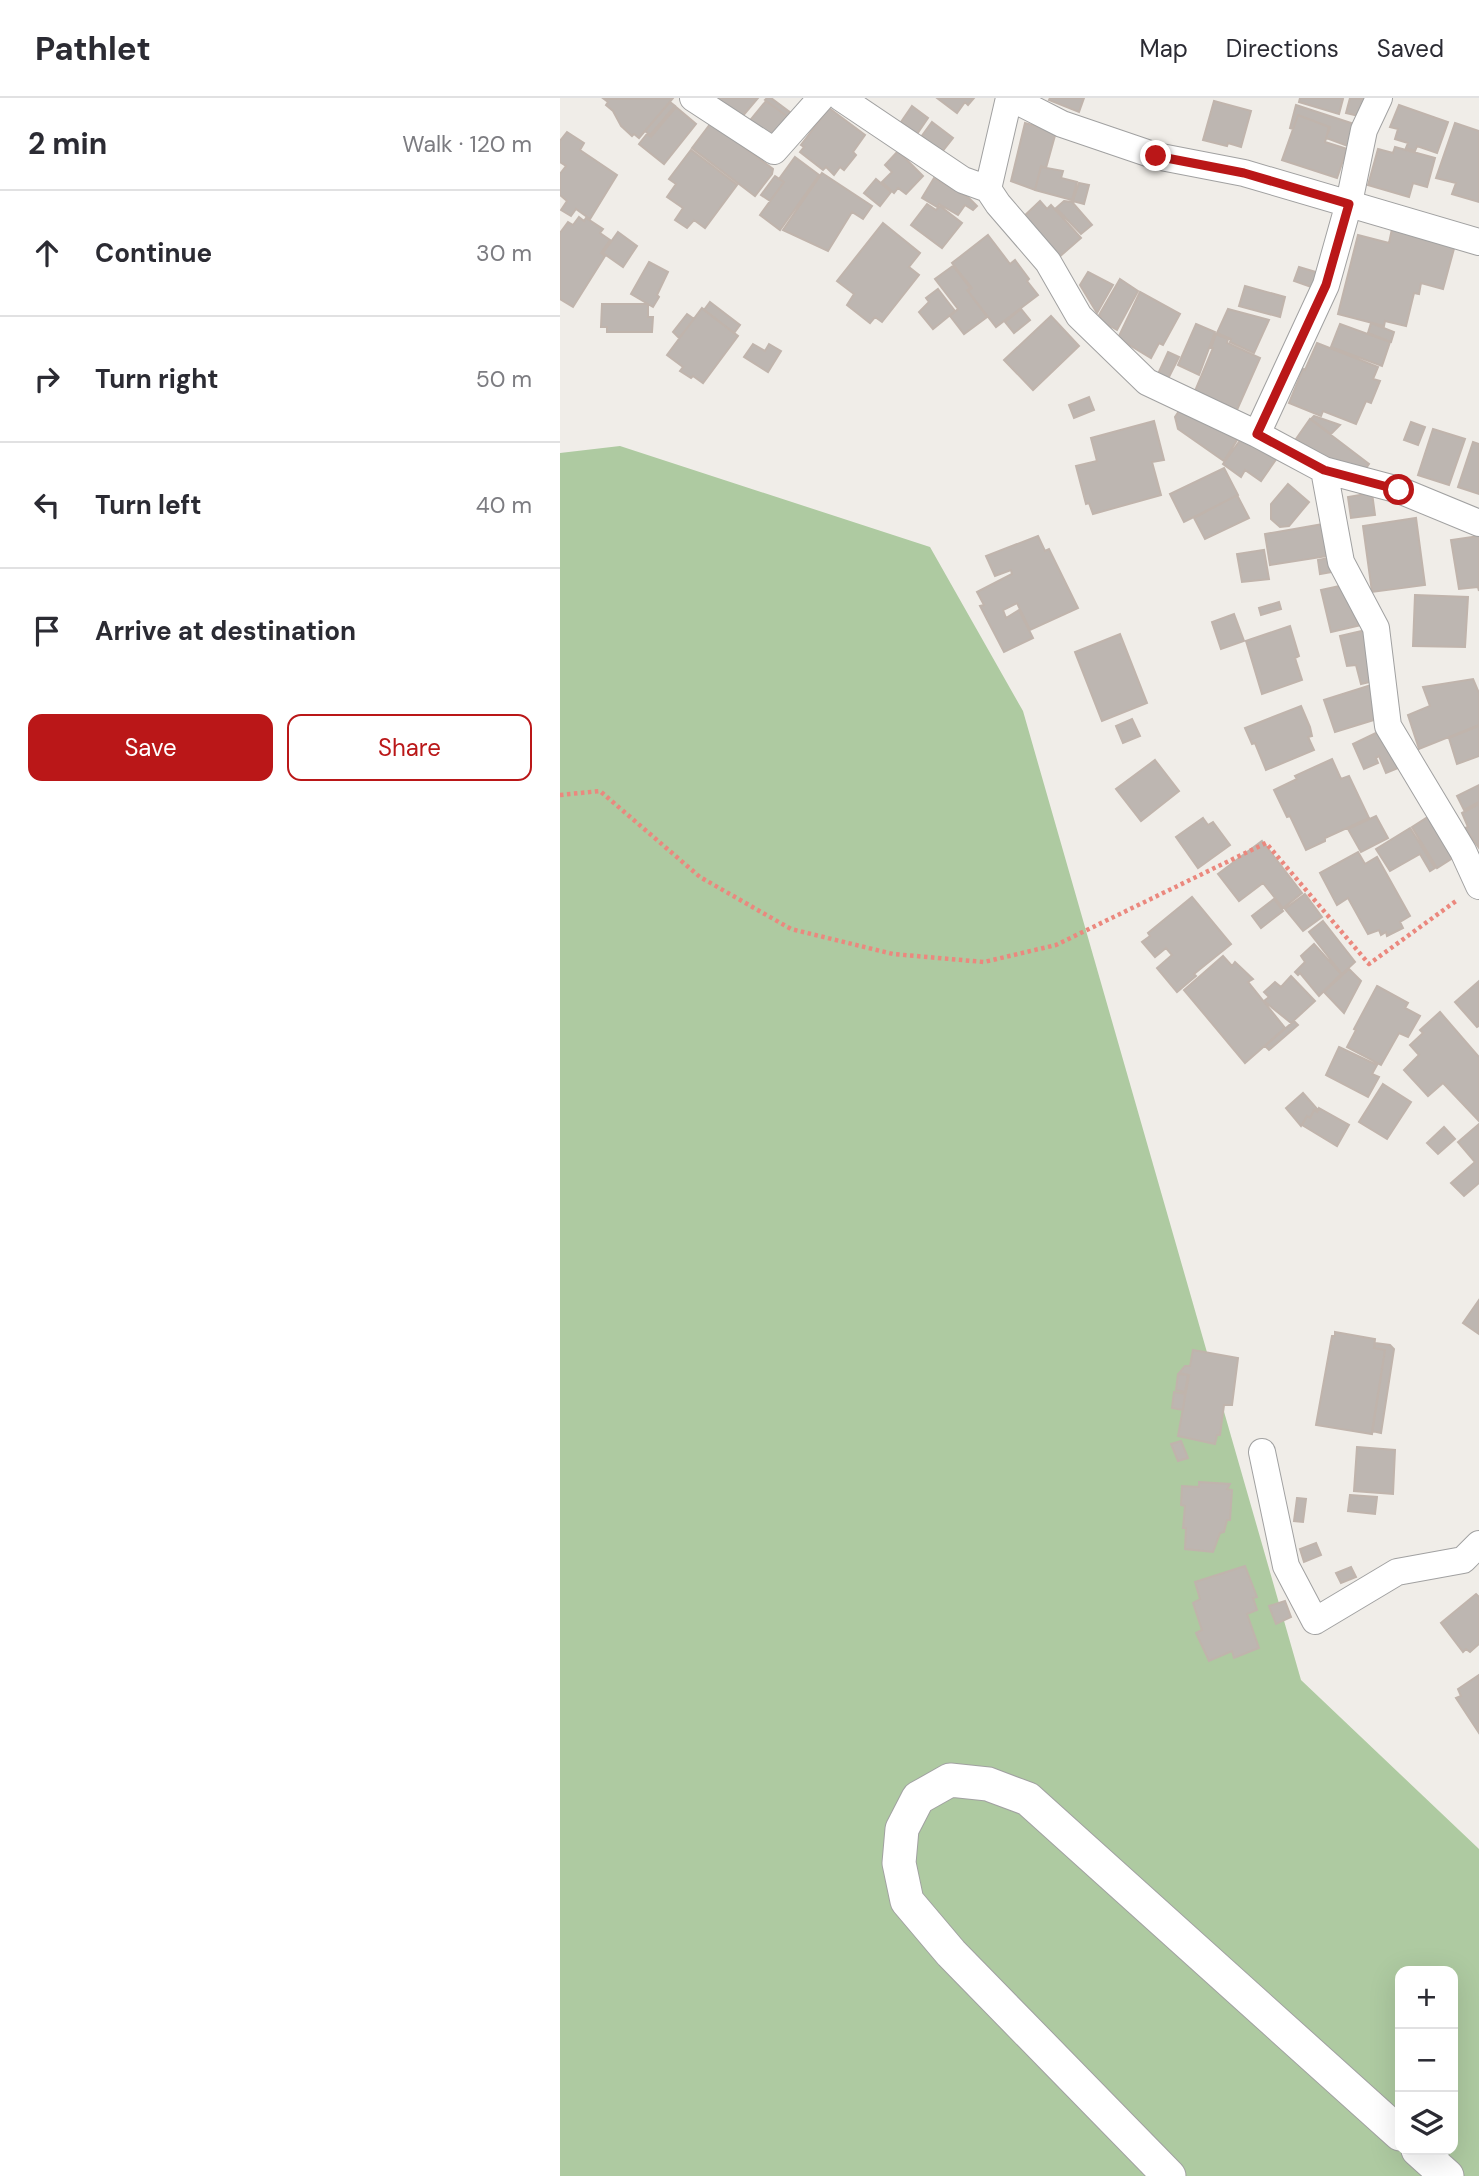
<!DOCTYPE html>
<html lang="en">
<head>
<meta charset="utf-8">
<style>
  body { margin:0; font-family:"DM Sans",sans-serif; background:#f7f7f7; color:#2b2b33 }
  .controls { position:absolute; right:21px; bottom:21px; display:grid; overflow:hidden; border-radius:14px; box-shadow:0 7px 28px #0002 }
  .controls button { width:63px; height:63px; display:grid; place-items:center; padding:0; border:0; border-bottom:2px solid #e1e1e2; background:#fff; color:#2b2b33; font:35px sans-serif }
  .stop { position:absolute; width:21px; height:21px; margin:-16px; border:5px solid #ba1718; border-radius:50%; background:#fff }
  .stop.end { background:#ba1718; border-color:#fff; box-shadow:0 2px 7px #0008 }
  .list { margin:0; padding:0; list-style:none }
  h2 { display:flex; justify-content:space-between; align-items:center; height:91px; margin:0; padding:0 28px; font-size:30px }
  h2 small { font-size:23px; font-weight:400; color:#7c7c81 }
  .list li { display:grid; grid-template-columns:46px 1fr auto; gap:21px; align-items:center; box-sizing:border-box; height:126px; padding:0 28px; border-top:2px solid #e1e1e2 }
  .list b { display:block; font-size:26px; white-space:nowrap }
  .list em { font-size:23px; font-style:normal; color:#7c7c81 }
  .actions { display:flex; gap:14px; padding:21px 28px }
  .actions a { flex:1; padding:16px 0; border:2px solid #ba1718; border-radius:14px; text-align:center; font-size:24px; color:#ba1718 }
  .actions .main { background:#ba1718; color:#fff }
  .icon { flex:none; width:38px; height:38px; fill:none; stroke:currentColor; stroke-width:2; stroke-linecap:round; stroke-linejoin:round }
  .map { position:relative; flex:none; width:919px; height:2078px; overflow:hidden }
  header { display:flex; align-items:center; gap:42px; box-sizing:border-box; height:98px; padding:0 35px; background:#fff; border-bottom:2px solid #e1e1e2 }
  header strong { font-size:33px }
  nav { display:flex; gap:38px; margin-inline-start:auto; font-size:24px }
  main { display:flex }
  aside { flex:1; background:#fff }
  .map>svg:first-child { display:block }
  .forest { fill:#aecaa1; fill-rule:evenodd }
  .building { fill:#bdb6b1; stroke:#c0b4ac; stroke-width:2 }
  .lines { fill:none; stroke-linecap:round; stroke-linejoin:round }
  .minor-casing { stroke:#a1a1a1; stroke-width:28 }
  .tertiary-casing { stroke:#a1a1a1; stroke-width:35 }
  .path { stroke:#eb887e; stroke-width:4.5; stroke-dasharray:3.5 3.5; stroke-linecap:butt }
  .minor { stroke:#fff; stroke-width:26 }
  .tertiary { stroke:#fff; stroke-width:33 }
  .route { stroke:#ba1718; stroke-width:9 }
</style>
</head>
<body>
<header>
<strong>Pathlet</strong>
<nav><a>Map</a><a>Directions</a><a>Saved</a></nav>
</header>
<main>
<aside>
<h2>2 min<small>Walk · 120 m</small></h2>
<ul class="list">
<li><svg class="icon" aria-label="ahead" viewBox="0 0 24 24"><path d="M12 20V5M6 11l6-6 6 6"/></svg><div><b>Continue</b></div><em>30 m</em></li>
<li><svg class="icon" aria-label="right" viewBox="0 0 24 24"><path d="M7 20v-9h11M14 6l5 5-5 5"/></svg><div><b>Turn right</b></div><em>50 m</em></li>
<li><svg class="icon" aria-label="left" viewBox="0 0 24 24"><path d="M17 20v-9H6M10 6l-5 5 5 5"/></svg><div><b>Turn left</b></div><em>40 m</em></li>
<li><svg class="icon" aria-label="arrive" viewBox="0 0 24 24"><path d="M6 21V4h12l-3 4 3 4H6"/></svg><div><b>Arrive at destination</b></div></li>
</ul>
<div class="actions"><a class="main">Save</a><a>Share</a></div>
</aside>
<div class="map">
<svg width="919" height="2078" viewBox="0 0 919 2078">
  <rect width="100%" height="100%" fill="#f0ede8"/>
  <path class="forest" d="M60 348 370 449 463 613 741 1582 919 1751V2078H0V355ZM840 1873H893V2052H840Z"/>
  <path class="building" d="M113 0 79 40 74 36 72 38 61 28 53 13 46 7 48 4 44 1Z
    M157 0H198L181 20Z
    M207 0H211L235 18 232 22 205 2Z
    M377 0H414L408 7 405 4 397 15Z
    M490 0H524L519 14 489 2Z
    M740 0H780L783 1 779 16 739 4Z
    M790 0 808 1 803 19 786 15Z
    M206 3 232 22 214 47 187 26Z
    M654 3 691 13 681 49 668 45 667 48 643 42Z
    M110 4 115 8 90 37 85 33Z
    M736 7 800 28 793 50 766 40 770 29 738 17 733 31 730 30Z
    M839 7 888 24 877 55 857 48 855 53 846 50 848 45 835 41 838 31 830 29Z
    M352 8 368 20 357 36 341 24Z
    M116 9 136 26 104 66 79 46 87 36 91 39Z
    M269 10 305 37 293 54 296 57 284 72 280 69 274 77 266 69 263 72 240 54 244 49 241 47Z
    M738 17 769 29 765 44 787 51 777 80 722 62Z
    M372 24 393 40 382 54 361 39Z
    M151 25 213 71 212 76 195 98 132 50Z
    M465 25 496 34 486 70 481 68 475 92 451 83Z
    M895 25 919 33V104L892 96 896 85 876 80Z
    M7 34 24 45 20 52 57 77 30 121 16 111 11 118 1 112 7 103 0 97V76L6 68 0 64V43Z
    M835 49 875 60 867 89 853 85 849 99 808 87 818 51 833 55Z
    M131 52 177 87 145 130 134 122 127 130 115 122 123 110 107 99 116 86 109 81Z
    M338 53 363 78 346 96 338 90 334 95 322 84 332 74 325 67Z
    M235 59 259 77 220 132 200 117 224 84 219 81Z
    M481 69 503 73 501 80 517 84 512 102 475 92Z
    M262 75 312 108 303 121 292 114 268 153 223 132Z
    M215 78 224 84 210 103 201 97Z
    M374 80 409 100 417 108 413 112 405 107 398 117 379 106 377 109 362 100Z
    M316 81 331 94 320 108 304 95Z
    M519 85 529 87 524 106 513 103Z
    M480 103 487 111 491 107 521 140 498 160 461 121Z
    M504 103 512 104 532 127 521 136 496 110Z
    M367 106 376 112 380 108 402 125 382 150 351 127Z
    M19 119 24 123 26 120 43 131 40 135 50 142 41 155 45 158 13 209 0 201V135L8 124 13 127Z
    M323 125 360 155 349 169 359 177 322 224 315 219 310 225 287 207 294 196 277 183Z
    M832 131 895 147 883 191 861 185 859 196 854 195 846 228 825 223 824 228 778 216 798 137 829 145Z
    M58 134 77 148 63 169 43 155Z
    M428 137 450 166 455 162 469 181 467 183 478 197 436 229 408 193 412 190 392 165Z
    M89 164 108 174 97 197 99 199 93 209 71 196Z
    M393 168 410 190 407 192 427 219 404 236 390 218 398 211 375 181Z
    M739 169 759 175 754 190 734 183Z
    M528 174 553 187 537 215 520 187Z
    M560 181 578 193 557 232 539 222 541 219 539 217Z
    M685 188 725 199 720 219 679 208Z
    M378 191 395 213 373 231 359 214 369 204 366 200Z
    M580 194 620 216 603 247 599 245 591 260 558 240Z
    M150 204 180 227 174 235 144 212Z
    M42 206H88V219H93L92 234H47V229H41Z
    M142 210 178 238 143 285 133 278 131 280 120 273 123 269 107 257Z
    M461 211 470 222 454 235 445 224Z
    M668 211 709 222 694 255 670 244 671 241 657 235Z
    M127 216 134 221 119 240 113 234Z
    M491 218 519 248 473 292 444 262Z
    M811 225 834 234 831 244 808 235Z
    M636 226 655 234 639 277 618 267Z
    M780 226 830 244 822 268 771 249Z
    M656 236 668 241 667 245 700 260 677 312 635 293 653 250H651Z
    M757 245 818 269 813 281 820 283 811 305 806 303 796 326 763 313 761 318 729 305 743 271 745 272Z
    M193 246 205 253 209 246 221 253 208 274 184 259Z
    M608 254 619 259 608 281 598 276Z
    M529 299 534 312 514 320 509 307Z
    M621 310 677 342 664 363 618 331 615 319Z
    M754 318 780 327 771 336 751 321Z
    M750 321 809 366 799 380H786L736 341Z
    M594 323 604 362 592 364 601 397 533 416 529 405 526 406 516 368 537 363 531 340Z
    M851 324 865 329 858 347 844 342Z
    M873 331 905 341 889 387 858 377Z
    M681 341 717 360 701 383 685 372 681 379 663 366Z
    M913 344 919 346V396L898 389Z
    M664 370 678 397 624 424 610 396Z
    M728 386 749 404 729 428 720 429 711 421V406Z
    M812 395 815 417 791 420 788 399Z
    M677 397 689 420 645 441 634 420Z
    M856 420 865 487 812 494 803 428Z
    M769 425 774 457 710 467 705 436Z
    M478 438 485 453 489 451 518 510 470 532 457 505 443 512 446 520 459 512 473 540 444 554 420 508 424 507 417 494 452 476 451 472 435 478 426 458Z
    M919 438V493L918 489 899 491 891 442Z
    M704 452 709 481 682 484 677 456Z
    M769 460 772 474 760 476 758 462Z
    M779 488 805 526 771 534 761 492Z
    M855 497 908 499 905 549 853 548Z
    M719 504 721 511 701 517 699 510Z
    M674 516 684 543 661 551 652 524Z
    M730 528 739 558 735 560 742 582 702 596 686 543Z
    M806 532 818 582 801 586 796 567 787 568 780 538Z
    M560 536 587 605 542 623 515 554Z
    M913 581 919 595V627L859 651 848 617 870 608 863 589Z
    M811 587 817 621 775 634 764 602Z
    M741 608 750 629 752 638 748 639 754 652 706 672 695 645 692 646 685 630Z
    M572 621 580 638 563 645 556 628Z
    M919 628V658L897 666 889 640Z
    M824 631 843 668 826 675 819 658 816 660 818 665 804 671 793 646Z
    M772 661 781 681 789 678 809 720 765 740V743L746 752 730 718 727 719 714 692 737 681 735 678Z
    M595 662 619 693 581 723 556 691Z
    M919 687V704L904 712 897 698Z
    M919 706V750L905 730 908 729 902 715Z
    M871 717 896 758 877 770 852 729Z
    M816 718 828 740 801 754 788 731Z
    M643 720 648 727 653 724 670 747 638 770 616 739Z
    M850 730 875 770 870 773 860 756 830 773 816 751Z
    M702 743 742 795 723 810 703 785 679 803 658 776Z
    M798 754 805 766 817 759 850 818 840 824 843 830 827 838 826 834 821 837 819 832 808 836 788 800 777 807 760 775Z
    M745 796 762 819 743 833 725 811Z
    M632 799 671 846 634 876 636 878 617 894 597 870 612 857 606 850 595 859 582 844 590 838 588 835Z
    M714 801 723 813 701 830 692 818Z
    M763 823 795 864 782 876 749 834Z
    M754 846 781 876 759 898 740 875 738 877 735 874 745 864 741 858Z
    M663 858 672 868 675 864 693 881 688 884 725 930 685 965 624 892Z
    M789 871 801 883 784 915 764 894Z
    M731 878 755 903 731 925 704 903 709 899 704 894 715 884 721 889Z
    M919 883V928L917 929 895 904Z
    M817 888 848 905 845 910 860 918 848 939 839 935 821 967 787 949 796 932 794 931Z
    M880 914 919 959V1023L883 985 868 998 844 972 859 957 850 947 863 935 860 932Z
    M734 923 738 927 709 952 705 948Z
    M779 949 817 967 812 976 819 979 808 999 766 977Z
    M823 986 851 1004 827 1041 799 1024Z
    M743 995 758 1012H754L750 1020 747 1018 741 1028 726 1010Z
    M759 1010 789 1027 777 1048 742 1027 747 1018 750 1020 754 1012 757 1014Z
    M919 1026V1085L904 1098 891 1085 915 1064 898 1044Z
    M884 1029 895 1041 878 1056 867 1045Z
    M919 1202V1236L903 1225Z
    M775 1234 815 1241 814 1250 825 1252 812 1336 756 1327 772 1238H775Z
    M815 1245 830 1247 834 1251 821 1335 812 1333 825 1252 814 1250Z
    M633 1252 678 1260 672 1307H664L660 1337H657L655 1346 618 1338 629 1277 619 1275 625 1268H630Z
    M618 1276 628 1277 625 1294 616 1292Z
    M614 1294 625 1296 623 1312 612 1310Z
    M621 1343 628 1360 618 1363 611 1346Z
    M797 1349 835 1352 833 1396 794 1393Z
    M639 1384 670 1386 667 1391 672 1392 670 1422H667L664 1434 660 1435 653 1454 625 1451 626 1430H623L625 1408 621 1407 622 1388 639 1389Z
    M790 1397 817 1399 815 1416 788 1413Z
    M737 1400 746 1401 743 1424 734 1423Z
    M756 1445 761 1457 744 1464 740 1451Z
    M685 1468 697 1499 693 1500 697 1512 687 1516 699 1550 674 1560 672 1553 649 1563 636 1535 642 1532 633 1505 640 1501 635 1484Z
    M791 1469 796 1479 781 1485 776 1475Z
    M916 1496 919 1499V1546L910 1554 906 1551 903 1554 881 1525Z
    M725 1503 731 1519 716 1526 709 1508Z
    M919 1577V1635L896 1600 901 1598 898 1591Z"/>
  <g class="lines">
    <defs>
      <path id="minor" d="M133 0 214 53 261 0
        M281 0 403 82 428 91
        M449 0 428 91 438 106 488 164 519 218 587 284 697 336 764 372 839 392 919 425
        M451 0 502 26 596 58 684 75 919 144
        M697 336 766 187 789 105 804 32 819 0
        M764 372 781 464 816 530 828 628 903 753 919 788
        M702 1354 726 1468 755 1523 837 1474 903 1462 919 1446"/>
      <path id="tertiary" d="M858 2052 887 2078
        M609 2078 391 1855 347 1803 339 1765 342 1731 358 1700 390 1682 428 1686 468 1701 840 2036"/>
    </defs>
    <use href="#minor" class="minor-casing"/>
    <use href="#tertiary" class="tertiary-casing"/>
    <path class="path" d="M0 697 40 693 140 779 231 831 333 856 424 864 496 847 706 745 809 866 896 803"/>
    <use href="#minor" class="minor"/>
    <use href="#tertiary" class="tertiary"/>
  </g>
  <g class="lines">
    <path class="route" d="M596 58 684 75 789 106 766 187 697 336 764 372 839 392"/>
  </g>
</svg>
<div class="controls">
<button>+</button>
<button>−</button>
<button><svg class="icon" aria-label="layers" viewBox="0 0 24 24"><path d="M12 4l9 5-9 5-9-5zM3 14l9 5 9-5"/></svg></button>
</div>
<div class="stop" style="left:839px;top:392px"></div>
<div class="stop end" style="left:596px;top:58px"></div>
</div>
</main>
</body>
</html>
